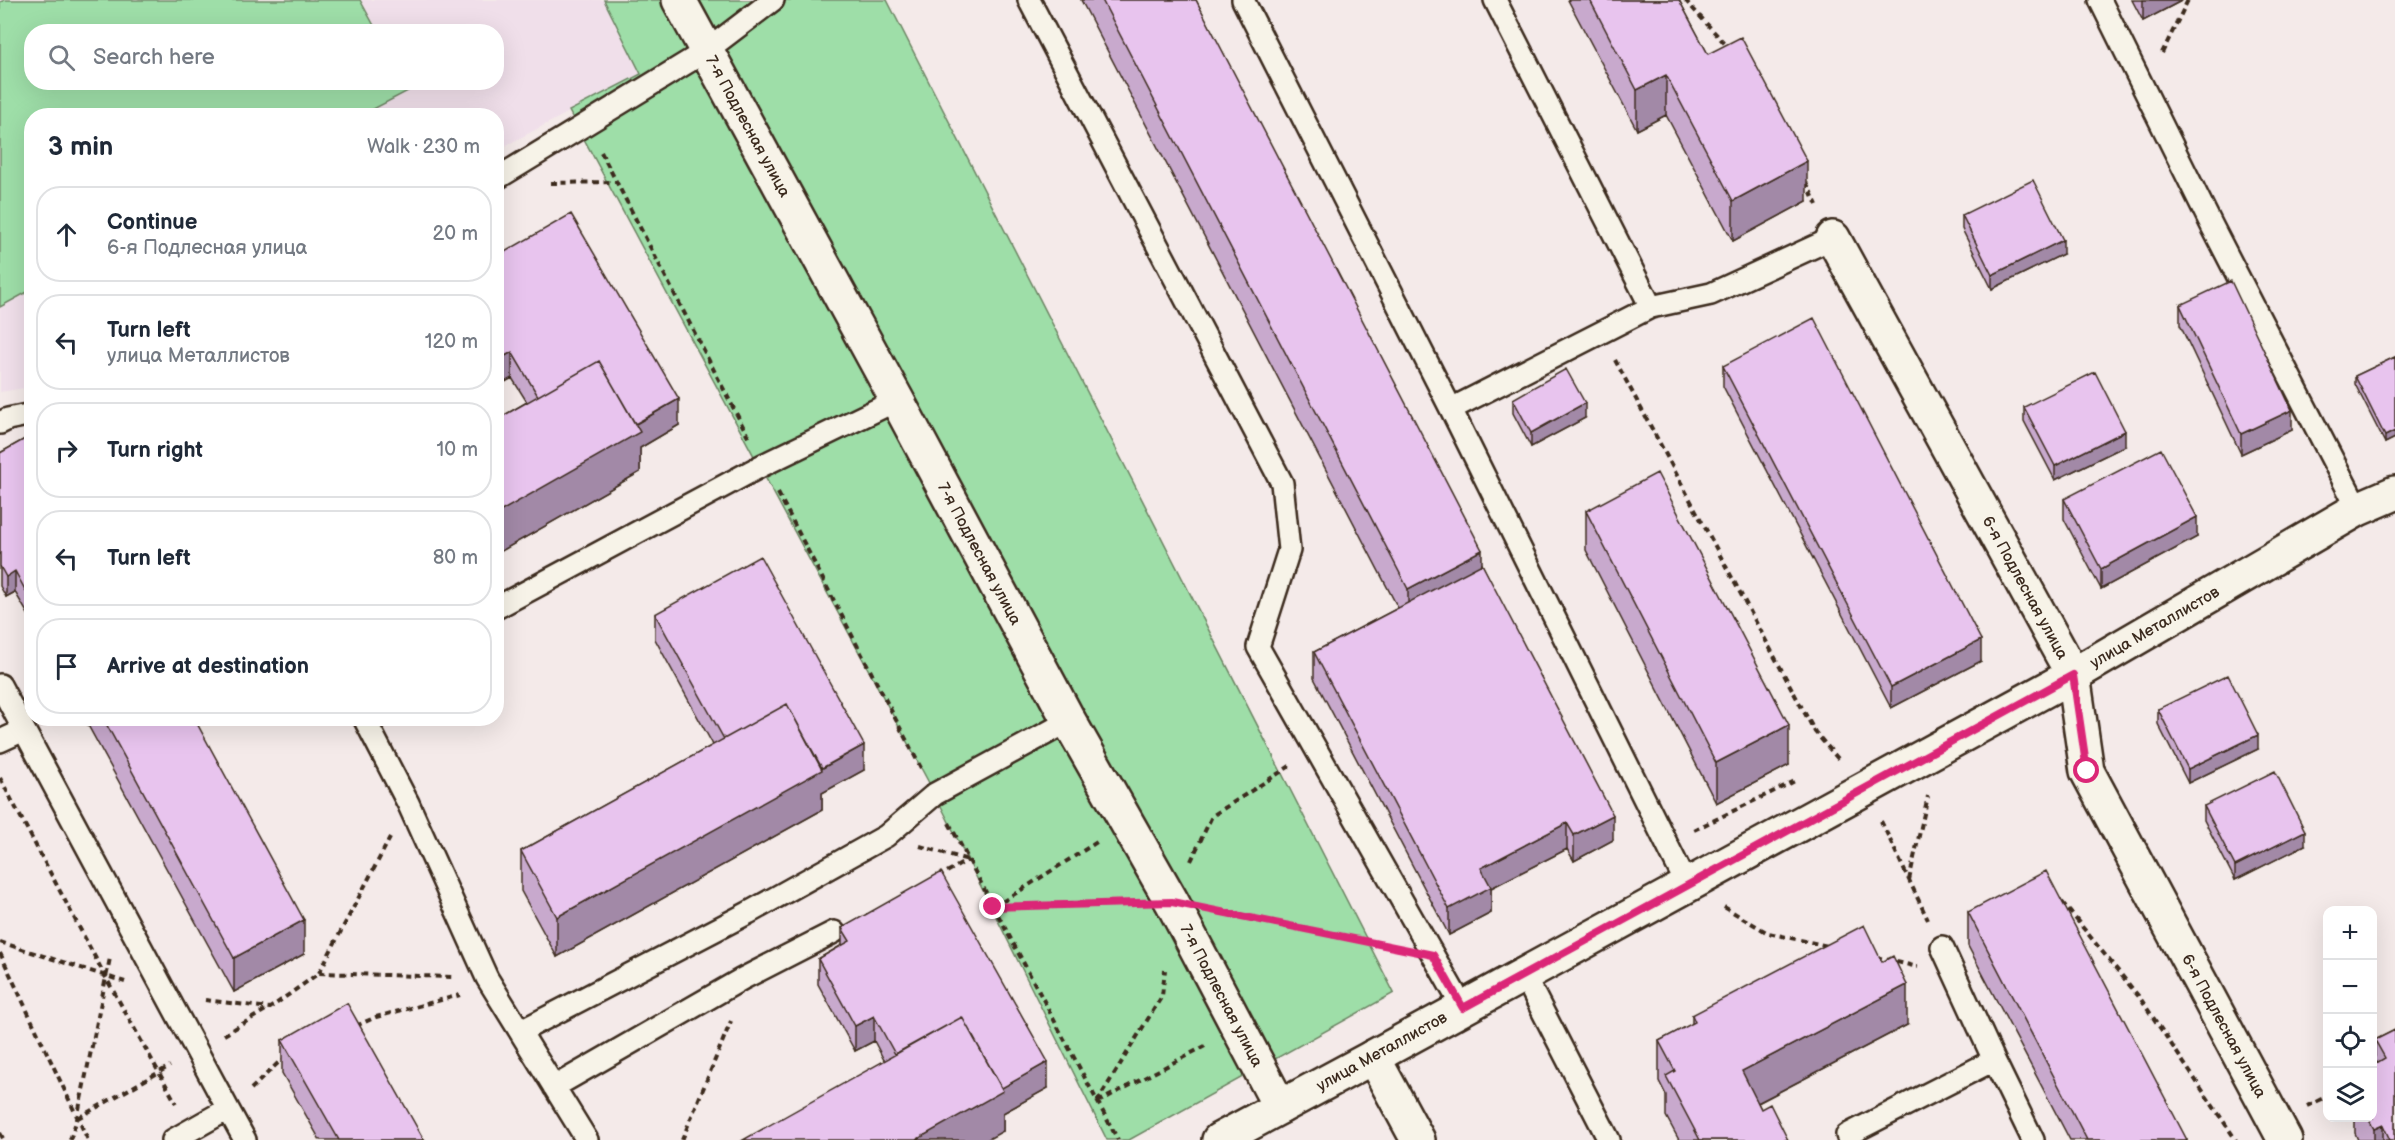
<!DOCTYPE html>
<html lang="en">
<head>
<meta charset="utf-8">
<style>
  body { margin:0; font-family:"Balsamiq Sans",sans-serif; background:#f2f2f3; color:#1f2937 }
  .controls { position:absolute; right:18px; bottom:18px; display:grid; overflow:hidden; border-radius:12px; box-shadow:0 6px 24px #0002 }
  .controls button { width:54px; height:54px; display:grid; place-items:center; padding:0; border:0; border-bottom:2px solid #e0e1e3; background:#fff; color:#1f2937; font:30px sans-serif }
  .stop { position:absolute; width:18px; height:18px; margin:-14px; border:4px solid #db2777; border-radius:50%; background:#fff }
  .stop.end { background:#db2777; border-color:#fff; box-shadow:0 2px 6px #0008 }
  .list { margin:0; padding:0; list-style:none }
  h2 { display:flex; justify-content:space-between; align-items:center; height:78px; margin:0; padding:0 24px; font-size:26px }
  h2 small { font-size:20px; font-weight:400; color:#747a83 }
  .list li { display:grid; grid-template-columns:39px 1fr auto; gap:18px; align-items:center; box-sizing:border-box; height:96px; margin:0 12px 12px; padding:0 12px; border:2px solid #e0e1e3; border-radius:24px }
  .list b { display:block; font-size:22px; white-space:nowrap }
  .list p { margin:0; font-size:20px; white-space:nowrap; color:#747a83 }
  .list em { font-size:20px; font-style:normal; color:#747a83 }
  .icon { flex:none; width:33px; height:33px; fill:none; stroke:currentColor; stroke-width:2; stroke-linecap:round; stroke-linejoin:round }
  .map { position:relative; flex:none; width:2395px; height:1140px; overflow:hidden }
  .search { position:absolute; background:#fff; box-shadow:0 6px 24px #0002; left:24px; top:24px; width:480px; height:66px; display:flex; align-items:center; gap:15px; box-sizing:border-box; padding:0 21px; border-radius:24px; color:#747a83; font-size:22px }
  .panel { position:absolute; background:#fff; box-shadow:0 6px 24px #0002; left:24px; top:108px; width:480px; height:618px; border-radius:24px }
  .map>svg:first-child { display:block }
  .built { fill:#f0dfea; fill-rule:evenodd }
  .green { fill:#9edea8; stroke:#6c8463; stroke-width:1.5 }
  .lines { fill:none; stroke-linecap:round; stroke-linejoin:round }
  .service-casing { stroke:#3b2a1e; stroke-width:26 }
  .minor-casing { stroke:#3b2a1e; stroke-width:38 }
  .tertiary-casing { stroke:#3b2a1e; stroke-width:38 }
  .path { stroke:#3b2a1e; stroke-width:4; stroke-dasharray:6 4.5; stroke-linecap:butt }
  .service { stroke:#f7f3e8; stroke-width:21 }
  .minor { stroke:#f7f3e8; stroke-width:33 }
  .tertiary { stroke:#f7f3e8; stroke-width:33 }
  .wall { fill:#c8a9cd; stroke:#3b2a1e; stroke-width:1.5 }
  .shaded-wall { fill:#a289a7; stroke:#3b2a1e; stroke-width:1.5 }
  .building { fill:#e8c4ee; stroke:#3b2a1e; stroke-width:1.5 }
  .route { stroke:#db2777; stroke-width:8 }
  .labels { text-anchor:middle; dominant-baseline:central; stroke-width:6; stroke-linejoin:round; paint-order:stroke }
  .street-label { font-size:16px; fill:#3b2a1e; stroke:#f7f3e8 }
</style>
</head>
<body>
<div class="map">
<svg width="2395" height="1140" viewBox="0 0 2395 1140">
  <rect width="100%" height="100%" fill="#f4eae9"/>
  <filter id="ink" filterUnits="userSpaceOnUse"><feTurbulence type="fractalNoise" baseFrequency=".0167" numOctaves="2"/><feDisplacementMap in="SourceGraphic" scale="12" xChannelSelector="R" yChannelSelector="G"/><feConvolveMatrix kernelMatrix="1 2 1 2 8 2 1 2 1" color-interpolation-filters="sRGB"/></filter>
  <g filter="url(#ink)">
    <path class="built" d="M0 0H604L641 74 497 150 496 116H32L31 387 0 392ZM32 32H496V82H32Z"/>
    <path class="green" d="M5 0H360L377 31 32 32V82H404L408 91 362 115 32 116 31 290 0 307V2Z
      M604 0H887L1394 993 1129 1140H1107L935 794 569 111 641 74Z"/>
    <g class="lines">
      <defs>
        <path id="service" d="M1029 0 1282 483 1289 550 1258 647 1463 1008
          M1243 0 1451 409 1687 885
          M2100 0 2212 226 2358 509
          M496 179 706 51 773 0
          M1651 307 1711 294 1833 238
          M1451 409 1651 307 1495 0
          M0 423 8 419 32 414
          M496 608 763 465 897 400
          M0 685 24 730 0 741
          M364 718 408 803 487 978 587 1140
          M24 730 228 1109
          M1524 975 1609 1140
          M521 1031 748 913 886 836 935 794 1069 721
          M1994 1060 2033 1140
          M554 1087 742 979 834 932
          M173 1140 228 1109 245 1140
          M1849 1140 1847 1135 1994 1060 1942 947"/>
        <g id="minor">
          <path id="s1" d="M679 0 897 400 1069 721 1172 902 1280 1107"/>
          <path id="s2" d="M1833 238 2073 675 2087 771 2285 1140"/>
          <path id="s3" d="M1373 1057 2073 675 2358 509 2395 493"/>
        </g>
        <path id="tertiary" d="M1219 1140 1373 1057 1418 1140"/>
      </defs>
      <use href="#service" class="service-casing"/>
      <use href="#minor" class="minor-casing"/>
      <use href="#tertiary" class="tertiary-casing"/>
      <path class="path" d="M1685 0 1727 46
        M2162 53 2188 0
        M601 152 749 438
        M1806 182 1817 205
        M551 183 617 182
        M1615 360 1815 732 1840 761
        M778 493 921 768
        M0 778 105 976 176 1103
        M1881 821 1928 920
        M949 823 1118 1140
        M1694 830 1795 781
        M920 846 968 860
        M1191 861 1212 816 1290 766
        M938 877 968 860
        M1909 880 1928 796
        M2062 902 2140 998 2236 1140
        M993 907 1131 903
        M994 907 1097 842
        M1724 907 1768 933 1828 946
        M1219 912 1394 947
        M0 942 125 982
        M0 953 88 1140
        M1876 957 1918 967
        M319 973 390 838
        M205 1000 270 1008 319 973 453 977
        M356 1026 376 1017 460 995
        M224 1035 269 1008
        M251 1089 278 1063 287 1059
        M1097 1102 1162 996 1165 970
        M1098 1102 1205 1046
        M2307 1106 2328 1096
        M78 1118 170 1066
        M0 1133 4 1140
        M70 1140 77 1119 110 958
        M682 1140 731 1021"/>
      <use href="#service" class="service"/>
      <use href="#minor" class="minor"/>
      <use href="#tertiary" class="tertiary"/>
    </g>
    <path class="wall" d="M1081 0H1196L1482 564 1613 840 1574 861 1567 849 1491 888V913L1449 935 1314 678V652L1398 608Z
      M1568 0H1679L1708 54 1807 201 1733 241 1666 115 1637 130Z
      M2132 0H2183L2143 21Z
      M1962 215 2063 254 1992 289 1962 229Z
      M496 257 679 425 640 448V472L496 554V420L527 402 512 378 496 387Z
      M2180 305 2292 430 2241 454 2180 325Z
      M2395 357V438L2385 443 2355 384V376Z
      M1723 366 1981 661 1891 708 1723 386Z
      M1513 399 1585 418 1531 447 1513 413Z
      M2024 407 2125 446 2055 480 2024 421Z
      M32 435V621L15 592 6 597 0 586V453Z
      M2064 499 2197 537 2101 589 2064 519Z
      M1586 511 1789 765 1716 803 1586 550Z
      M655 614 864 770 822 793V810L557 957 521 891V851L713 745 655 639Z
      M2158 709 2258 749 2188 783 2158 724Z
      M84 718H194L304 954 234 992Z
      M2204 806 2305 845 2235 880 2204 820Z
      M1968 912 2187 1140H2070L1968 946Z
      M842 928 1048 1088 1003 1113V1131L884 1060 874 1041 855 1051 818 984V959L842 945Z
      M1692 1015 1907 1025 1758 1103 1761 1109 1788 1140H1679L1666 1116V1095L1659 1081V1041L1692 1024Z
      M2395 1030V1140H2358L2355 1133V1118H2373L2375 1063V1040Z
      M282 1040 424 1140H320L282 1073Z"/>
    <path class="shaded-wall" d="M2143 0H2183L2143 21Z
      M1666 75V115L1637 130V90Z
      M1807 161V201L1733 241V201Z
      M2063 240V254L1992 289V275Z
      M512 352V378L496 387V361Z
      M679 399V425L640 448V472L496 554V514L629 428Z
      M1585 403V418L1531 447V433Z
      M2292 410V430L2241 454V434Z
      M2125 431V446L2055 480V466Z
      M2395 431V438L2385 443V436Z
      M2197 517V537L2101 589V569Z
      M1482 550V590L1408 628V589Z
      M15 571V592L6 597V577Z
      M1981 640V661L1891 708V687Z
      M1789 725V765L1716 803V763Z
      M2258 735V749L2188 783V769Z
      M864 745V770L822 793V810L557 957V917Z
      M1613 815V840L1574 861V835Z
      M1567 823V849L1491 888V913L1449 935V909L1481 868Z
      M2305 831V845L2235 880V866Z
      M304 920V954L234 992V958Z
      M1907 985V1025L1742 1111V1071Z
      M874 1016V1041L855 1051V1026Z
      M1048 1062V1088L1003 1113V1131L987 1140H916L996 1091Z
      M2383 1125V1140H2374V1129Z"/>
    <path class="building" d="M1102 0H1196L1482 550 1408 589Z
      M1590 0H1679L1708 54 1741 37 1807 161 1733 201 1666 75 1637 90Z
      M2033 180 2063 240 1992 275 1962 215Z
      M571 214 679 399 635 424 599 361 538 396 512 352 496 361V257Z
      M2231 281 2292 410 2241 434 2180 305Z
      M1814 318 1981 640 1891 687 1723 366Z
      M2395 357V431L2385 436 2355 376Z
      M599 361 640 432 496 514V420Z
      M1566 369 1585 403 1531 433 1513 399Z
      M2095 372 2125 431 2055 466 2024 407Z
      M32 435V583L29 584V597L15 571 6 577 0 566V453Z
      M2161 449 2197 517 2101 569 2064 499Z
      M1657 473 1789 725 1716 763 1586 511Z
      M760 556 864 745 822 768 787 704 724 739 655 614Z
      M1482 564 1613 815 1574 835 1567 823 1481 868 1491 887 1449 909 1314 652Z
      M2228 675 2258 735 2188 769 2158 709Z
      M787 704 822 770 557 917 521 851Z
      M103 718H194L304 920 234 958Z
      M2275 771 2305 831 2235 866 2204 806Z
      M2046 871 2187 1140H2087L1968 912Z
      M941 872 1048 1062 1002 1088 962 1017 895 1054 874 1016 855 1026 818 959 850 941 842 928Z
      M1864 925 1882 962 1893 956 1907 985 1742 1071 1761 1109 1770 1104 1788 1140H1700L1666 1076 1675 1071 1659 1041 1695 1022 1692 1015Z
      M347 1003 424 1140H339L282 1040Z
      M962 1017 1003 1091 916 1140H743Z
      M2395 1030V1140H2390L2383 1125 2374 1129 2368 1118H2373V1065L2385 1058 2375 1040Z"/>
  </g>
  <g class="lines" filter="url(#ink)">
    <path class="route" d="M993 907 1172 902 1433 955 1463 1008 2073 675 2087 771"/>
  </g>
  <g class="labels">
    <g class="street-label">
      <text stroke="none"><textPath href="#s1" startOffset="144">7-я Подлесная улица</textPath></text>
      <text stroke="none"><textPath href="#s1" startOffset="630">7-я Подлесная улица</textPath></text>
      <text stroke="none"><textPath href="#s2" startOffset="399">6-я Подлесная улица</textPath></text>
      <text stroke="none"><textPath href="#s3" startOffset="892">улица Металлистов</textPath></text>
      <text stroke="none"><textPath href="#s1" startOffset="1134">7-я Подлесная улица</textPath></text>
      <text stroke="none"><textPath href="#s2" startOffset="885">6-я Подлесная улица</textPath></text>
      <text transform="translate(1382 1052) rotate(-29)">улица Металлистов</text>
    </g>
  </g>
</svg>
<div class="controls">
<button>+</button>
<button>−</button>
<button><svg class="icon" aria-label="locate" viewBox="0 0 24 24"><circle cx="12" cy="12" r="6"/><path d="M12 2v4M12 18v4M2 12h4M18 12h4"/></svg></button>
<button><svg class="icon" aria-label="layers" viewBox="0 0 24 24"><path d="M12 4l9 5-9 5-9-5zM3 14l9 5 9-5"/></svg></button>
</div>
<div class="stop" style="left:2087px;top:771px"></div>
<div class="stop end" style="left:993px;top:907px"></div>
<div class="search"><svg class="icon" aria-label="search" viewBox="0 0 24 24"><circle cx="10" cy="10" r="6"/><path d="M15 15l6 6"/></svg>Search here</div>
<section class="panel">
<h2>3 min<small>Walk · 230 m</small></h2>
<ul class="list">
<li><svg class="icon" aria-label="ahead" viewBox="0 0 24 24"><path d="M12 20V5M6 11l6-6 6 6"/></svg><div><b>Continue</b><p>6-я Подлесная улица</p></div><em>20 m</em></li>
<li><svg class="icon" aria-label="left" viewBox="0 0 24 24"><path d="M17 20v-9H6M10 6l-5 5 5 5"/></svg><div><b>Turn left</b><p>улица Металлистов</p></div><em>120 m</em></li>
<li><svg class="icon" aria-label="right" viewBox="0 0 24 24"><path d="M7 20v-9h11M14 6l5 5-5 5"/></svg><div><b>Turn right</b></div><em>10 m</em></li>
<li><svg class="icon" aria-label="left" viewBox="0 0 24 24"><path d="M17 20v-9H6M10 6l-5 5 5 5"/></svg><div><b>Turn left</b></div><em>80 m</em></li>
<li><svg class="icon" aria-label="arrive" viewBox="0 0 24 24"><path d="M6 21V4h12l-3 4 3 4H6"/></svg><div><b>Arrive at destination</b></div></li>
</ul>
</section>
</div>
</body>
</html>
